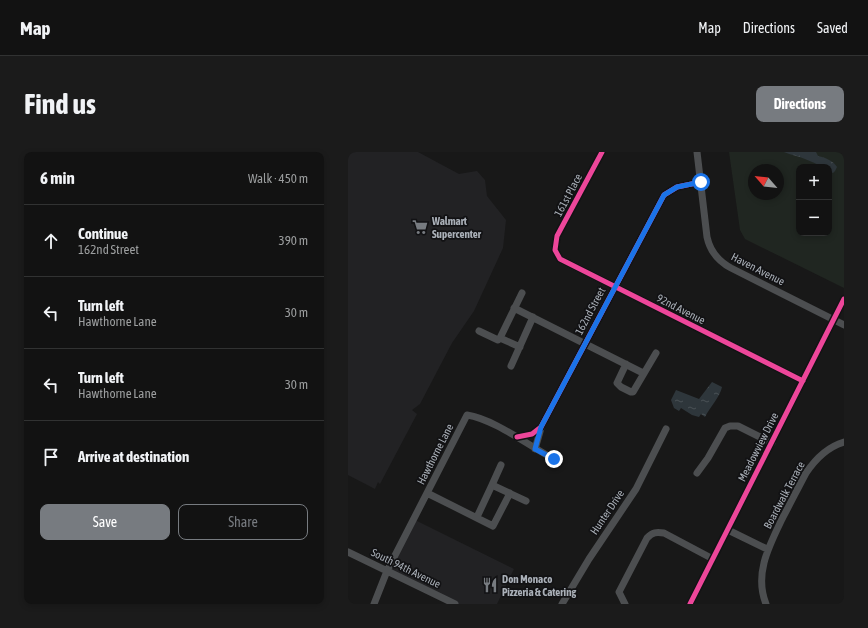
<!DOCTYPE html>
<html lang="en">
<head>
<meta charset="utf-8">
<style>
  body { margin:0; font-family:"Asap Condensed",sans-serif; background:#1b1b1b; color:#f1f3f6 }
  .controls { position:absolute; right:12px; top:12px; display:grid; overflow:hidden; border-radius:8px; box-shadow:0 2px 6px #0003 }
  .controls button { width:36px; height:36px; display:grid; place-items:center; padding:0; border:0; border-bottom:1px solid #313232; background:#121212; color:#f1f3f6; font:20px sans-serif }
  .compass { position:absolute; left:400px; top:12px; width:36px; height:36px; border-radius:50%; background:#121212; box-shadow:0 2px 6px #0003; rotate:298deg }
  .stop { position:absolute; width:12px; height:12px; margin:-9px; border:3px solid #1a73e8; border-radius:50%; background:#fff }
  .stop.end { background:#1a73e8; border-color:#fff; box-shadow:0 1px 4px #0008 }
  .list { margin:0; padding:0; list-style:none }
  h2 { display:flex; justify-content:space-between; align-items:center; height:52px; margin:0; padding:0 16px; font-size:17px }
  h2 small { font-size:13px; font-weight:400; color:#9c9e9f }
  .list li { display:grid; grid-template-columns:26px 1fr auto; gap:12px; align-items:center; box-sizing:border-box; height:72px; padding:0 16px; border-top:1px solid #313232 }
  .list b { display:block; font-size:15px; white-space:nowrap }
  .list p { margin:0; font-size:13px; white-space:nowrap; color:#9c9e9f }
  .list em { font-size:13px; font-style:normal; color:#9c9e9f }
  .actions { display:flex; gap:8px; padding:12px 16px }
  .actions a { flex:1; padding:9px 0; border:1px solid #777b80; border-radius:8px; text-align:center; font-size:14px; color:#777b80 }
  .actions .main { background:#777b80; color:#fff }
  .icon { flex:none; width:22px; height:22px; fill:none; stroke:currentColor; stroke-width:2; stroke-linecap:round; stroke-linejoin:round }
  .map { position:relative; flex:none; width:496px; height:452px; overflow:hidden; border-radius:8px }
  header { display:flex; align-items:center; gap:24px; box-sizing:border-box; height:56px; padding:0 20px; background:#121212; border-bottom:1px solid #313232 }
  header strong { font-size:19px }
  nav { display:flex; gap:22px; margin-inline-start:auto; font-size:14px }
  .intro { display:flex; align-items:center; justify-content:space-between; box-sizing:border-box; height:96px; padding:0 24px }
  h1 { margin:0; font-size:28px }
  .button { padding:10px 18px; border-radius:8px; background:#777b80; color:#fff; font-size:14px; font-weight:700 }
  main { display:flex; gap:24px; padding:0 24px }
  aside { flex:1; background:#121212; border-radius:8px; box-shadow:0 2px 6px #0003 }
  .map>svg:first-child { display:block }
  .built { fill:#222224 }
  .green { fill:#202621; fill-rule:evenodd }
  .water { fill:url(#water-ripples) }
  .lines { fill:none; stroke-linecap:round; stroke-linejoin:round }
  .minor { stroke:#4c4e50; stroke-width:7 }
  .cycleway-casing { stroke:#121214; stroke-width:8 }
  .cycleway { stroke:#ed469a; stroke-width:5 }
  .route { stroke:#1a73e8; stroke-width:5 }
  .labels { text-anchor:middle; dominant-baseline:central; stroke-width:3.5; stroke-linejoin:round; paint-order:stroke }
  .street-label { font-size:11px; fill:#aab0b8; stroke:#121214 }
  .poi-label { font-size:11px; font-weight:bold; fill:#aab0b8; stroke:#121214; text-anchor:start }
</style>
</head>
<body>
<header>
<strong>Map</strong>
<nav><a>Map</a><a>Directions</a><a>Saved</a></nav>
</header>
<div class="intro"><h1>Find us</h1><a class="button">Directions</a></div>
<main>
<aside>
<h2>6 min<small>Walk · 450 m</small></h2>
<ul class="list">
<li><svg class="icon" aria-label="ahead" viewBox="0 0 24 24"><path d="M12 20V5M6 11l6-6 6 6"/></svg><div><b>Continue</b><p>162nd Street</p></div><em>390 m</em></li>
<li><svg class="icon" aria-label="left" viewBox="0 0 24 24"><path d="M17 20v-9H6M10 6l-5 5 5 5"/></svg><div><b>Turn left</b><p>Hawthorne Lane</p></div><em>30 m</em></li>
<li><svg class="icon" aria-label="left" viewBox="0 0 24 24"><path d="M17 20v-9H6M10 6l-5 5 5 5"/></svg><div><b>Turn left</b><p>Hawthorne Lane</p></div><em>30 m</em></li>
<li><svg class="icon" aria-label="arrive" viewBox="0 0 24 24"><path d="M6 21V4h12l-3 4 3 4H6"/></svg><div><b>Arrive at destination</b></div></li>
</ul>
<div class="actions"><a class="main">Save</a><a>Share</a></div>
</aside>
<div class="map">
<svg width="496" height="452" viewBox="0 0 496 452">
  <defs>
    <pattern id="water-ripples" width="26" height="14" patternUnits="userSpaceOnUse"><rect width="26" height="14" fill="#2e363b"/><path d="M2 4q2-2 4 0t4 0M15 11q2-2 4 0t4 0" fill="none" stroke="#4a5155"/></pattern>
  </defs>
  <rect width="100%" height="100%" fill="#181818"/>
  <path class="built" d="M0 0H70L111 22 129 19 137 28 139 44 158 68 155 96 126 159 104 191 72 252 64 258 69 262 32 332 30 330 27 337 0 323Z
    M67 368 166 417 149 452H111L40 418Z"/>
  <path class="green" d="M381 0H496V136L397 87 392 78ZM451 15H481V81H451ZM406 18H430V42H406Z"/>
  <path class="water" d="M436 0H468L470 4C478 6 484 8 489 15L487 19 485 21 481 19V15C473 15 465 10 457 7 450 4 443 3 436 0Z
    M364 230 374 235C372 245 362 255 357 265L353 262 351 265 344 263 333 256 331 259 326 256 323 248 328 238 351 247Z"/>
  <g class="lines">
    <path class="minor" d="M254 0 209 84 207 98 212 107 455 229
      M349 0 359 85C362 99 370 109 383 116L496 173
      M166 156 295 221
      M131 179 150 188 152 186 174 141
      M152 186 172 195
      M278 212 269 231 273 235 283 240H285L308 201
      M163 214 185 165
      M169 285 184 282 193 275 316 43 329 35 353 30
      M187 297 193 276
      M349 321 360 306 377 276 382 274H390L424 291
      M144 333 153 313
      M79 341 145 374 162 341
      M129 365 144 333 178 349
      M380 378 419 397
      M0 400 107 452
      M26 452 39 419 119 263C146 267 181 294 206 307
      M214 452 241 407 288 337 318 277
      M277 452 271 440 299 386C305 380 308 380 316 381L365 407
      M342 452 496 147
      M418 452C406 422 421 394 434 367 442 352 450 336 458 321 468 306 479 295 496 290"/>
    <defs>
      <path id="cycleway" d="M254 0 209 84 207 98 212 107 455 229
        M169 285 184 282 193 275 316 43 329 35 353 30
        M342 452 496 147"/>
    </defs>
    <use href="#cycleway" class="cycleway-casing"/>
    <use href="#cycleway" class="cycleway"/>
  </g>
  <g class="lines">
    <path class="route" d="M206 307 187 297 193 275 316 43 329 35 353 30"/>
  </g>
  <defs>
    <symbol id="supermarket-bare" viewBox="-9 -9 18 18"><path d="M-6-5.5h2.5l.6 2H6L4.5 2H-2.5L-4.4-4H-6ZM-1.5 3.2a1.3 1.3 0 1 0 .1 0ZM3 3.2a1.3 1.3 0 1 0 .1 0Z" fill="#777b80" stroke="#121214" stroke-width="2.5" paint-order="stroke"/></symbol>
    <symbol id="restaurant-bare" viewBox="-9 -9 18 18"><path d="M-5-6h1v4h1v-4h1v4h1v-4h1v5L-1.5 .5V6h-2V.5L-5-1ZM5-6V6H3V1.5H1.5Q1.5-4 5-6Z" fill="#777b80" stroke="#121214" stroke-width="2.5" paint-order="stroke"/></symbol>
  </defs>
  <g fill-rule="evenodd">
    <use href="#supermarket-bare" x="61" y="64" width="22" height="22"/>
    <use href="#restaurant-bare" x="131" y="422" width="22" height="22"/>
  </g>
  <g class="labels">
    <g class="street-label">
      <text transform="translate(220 43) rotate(-62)">161st Place</text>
      <text transform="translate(410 117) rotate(27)">Haven Avenue</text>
      <text transform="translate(333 157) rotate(27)">92nd Avenue</text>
      <text transform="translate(242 159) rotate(-62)">162nd Street</text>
      <text transform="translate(410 295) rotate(-63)">Meadowview Drive</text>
      <text transform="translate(87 302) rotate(-63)">Hawthorne Lane</text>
      <text transform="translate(436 343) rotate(-62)">Boardwalk Terrace</text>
      <text transform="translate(259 360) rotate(-56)">Hunter Drive</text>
      <text transform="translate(58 416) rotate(26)">South 94th Avenue</text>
    </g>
    <g class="poi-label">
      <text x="84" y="69">Walmart<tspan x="84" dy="13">Supercenter</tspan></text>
      <text x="154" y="427">Don Monaco<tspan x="154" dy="13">Pizzeria &amp; Catering</tspan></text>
    </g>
  </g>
</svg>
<div class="controls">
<button>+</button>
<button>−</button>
</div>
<svg class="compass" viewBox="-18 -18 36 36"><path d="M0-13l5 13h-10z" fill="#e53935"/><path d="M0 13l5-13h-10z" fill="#9c9e9f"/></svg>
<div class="stop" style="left:353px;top:30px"></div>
<div class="stop end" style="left:206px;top:307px"></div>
</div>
</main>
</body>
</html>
